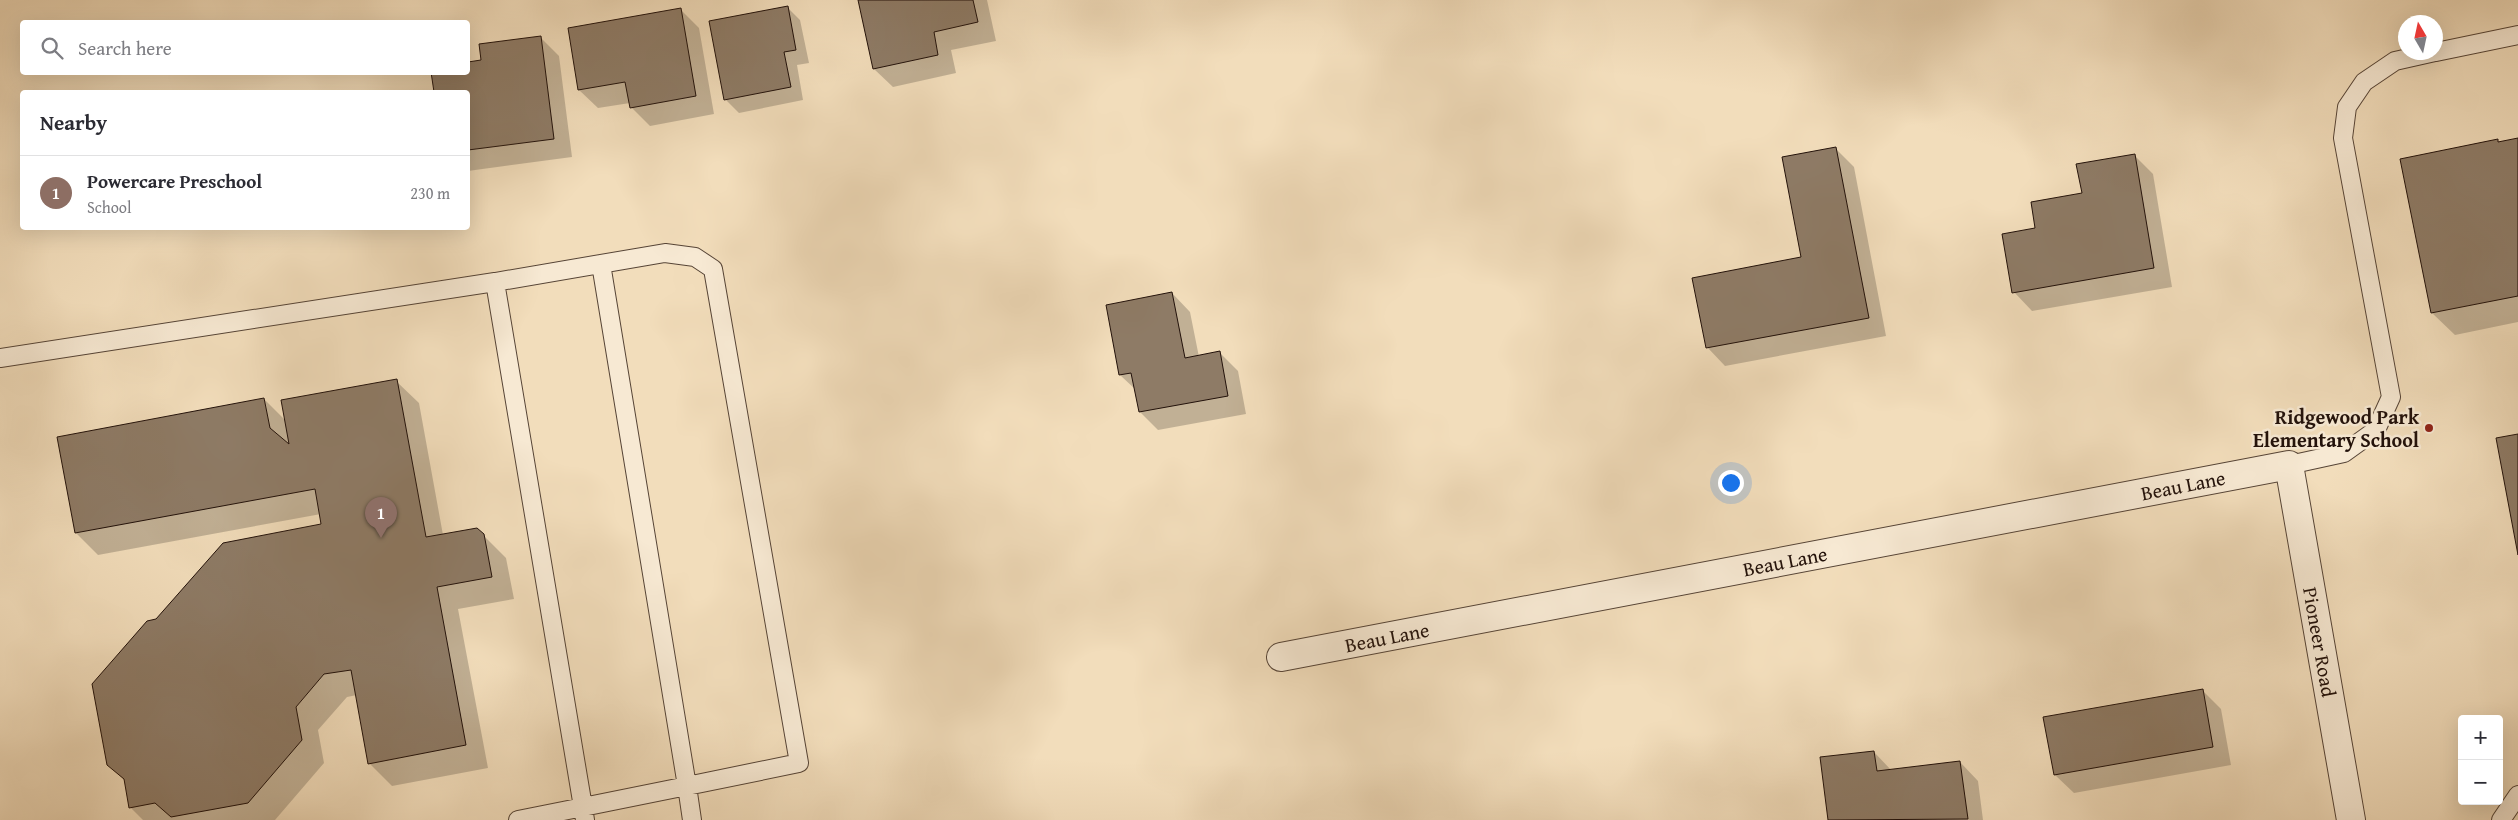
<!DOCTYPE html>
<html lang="en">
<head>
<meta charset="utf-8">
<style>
  body { margin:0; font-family:"Gentium Book Plus",serif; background:#f7f7f7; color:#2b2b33 }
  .controls { position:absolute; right:15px; bottom:15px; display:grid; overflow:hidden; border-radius:5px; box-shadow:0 5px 20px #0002 }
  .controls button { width:45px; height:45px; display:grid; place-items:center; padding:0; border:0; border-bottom:1px solid #e1e1e2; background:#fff; color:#2b2b33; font:25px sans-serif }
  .compass { position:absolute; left:2398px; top:15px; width:45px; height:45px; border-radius:50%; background:#fff; box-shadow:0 5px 20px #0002; rotate:351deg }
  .you { position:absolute; left:1730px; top:482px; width:18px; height:18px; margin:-12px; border:4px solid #fff; border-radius:50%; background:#1a73e8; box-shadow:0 0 0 8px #1a73e833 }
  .badge { display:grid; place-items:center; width:32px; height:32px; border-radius:50%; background:#8f2418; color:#fff; font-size:16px; font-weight:700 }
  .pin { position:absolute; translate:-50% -41px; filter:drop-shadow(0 1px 2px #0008) }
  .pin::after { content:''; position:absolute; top:26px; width:18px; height:15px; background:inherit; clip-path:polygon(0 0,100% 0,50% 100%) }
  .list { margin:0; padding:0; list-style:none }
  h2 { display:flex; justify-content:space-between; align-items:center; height:65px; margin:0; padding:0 20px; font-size:21px }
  h2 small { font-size:16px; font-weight:400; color:#7c7c81 }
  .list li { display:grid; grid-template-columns:32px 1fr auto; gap:15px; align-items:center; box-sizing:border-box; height:75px; padding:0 20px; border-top:1px solid #e1e1e2 }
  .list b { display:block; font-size:19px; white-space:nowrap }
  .list p { margin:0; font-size:16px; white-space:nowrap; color:#7c7c81 }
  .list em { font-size:16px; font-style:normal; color:#7c7c81 }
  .icon { flex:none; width:28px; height:28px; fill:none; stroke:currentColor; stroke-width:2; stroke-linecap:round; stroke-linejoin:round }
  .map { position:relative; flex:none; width:2518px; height:820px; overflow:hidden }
  .search { position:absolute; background:#fff; box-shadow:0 5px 20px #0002; left:20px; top:20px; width:450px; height:55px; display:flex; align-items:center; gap:12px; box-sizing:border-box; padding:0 18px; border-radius:5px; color:#7c7c81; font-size:19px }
  .panel { position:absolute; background:#fff; box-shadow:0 5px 20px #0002; left:20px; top:90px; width:450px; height:140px; border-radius:5px }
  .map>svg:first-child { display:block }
  .shadow { fill:#0003 }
  .building { fill:#8e7b66; stroke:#22110a }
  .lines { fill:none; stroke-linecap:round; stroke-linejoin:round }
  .service-casing { stroke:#564436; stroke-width:20 }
  .minor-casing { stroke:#564436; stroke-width:30 }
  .service { stroke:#f7e9d3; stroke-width:18 }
  .minor { stroke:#f7e9d3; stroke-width:28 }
  .poi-dot { fill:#8f2418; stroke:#f7e9d3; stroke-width:2 }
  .labels { text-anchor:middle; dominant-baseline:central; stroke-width:5; stroke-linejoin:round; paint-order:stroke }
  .poi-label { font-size:20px; font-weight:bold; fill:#22110a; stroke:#f7e9d3; text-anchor:end }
  .street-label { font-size:20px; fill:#22110a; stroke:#f7e9d3 }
</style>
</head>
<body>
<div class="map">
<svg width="2518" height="820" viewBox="0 0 2518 820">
  <rect width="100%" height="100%" fill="#f2ddbb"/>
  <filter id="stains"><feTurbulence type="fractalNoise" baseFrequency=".004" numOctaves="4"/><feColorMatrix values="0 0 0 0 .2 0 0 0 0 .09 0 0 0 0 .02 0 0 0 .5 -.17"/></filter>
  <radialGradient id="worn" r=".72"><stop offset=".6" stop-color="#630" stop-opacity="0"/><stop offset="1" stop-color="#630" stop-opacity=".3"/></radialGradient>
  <path class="shadow" d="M859 0H987L996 41 951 50 956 73 893 87 874 69Z
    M787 7 800 20 809 63 797 65 803 100 739 113 726 100Z
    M681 10 699 28 714 114 650 126 631 107 630 103 598 108 579 90 569 29Z
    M540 37 559 56 572 157 468 171V92H435L433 72H468V63L482 61Z
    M2518 139V322L2455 335 2432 313 2497 141 2500 143Z
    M1836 149 1854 167 1886 336 1725 366 1707 347 1802 258Z
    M2134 155 2153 174 2172 287 2032 311 2014 292 2037 229Z
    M1172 293 1190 312 1199 357 1219 352 1238 371 1246 414 1158 430 1140 412 1136 390 1120 375Z
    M396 381 419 403 443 535H483L506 558 514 599 458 609 488 768 392 786 369 763 357 695 347 697 318 730 324 763 275 820H143L130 807 126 782 108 764 157 620 323 525 321 514 98 555 76 533 264 399 286 421Z
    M2202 690 2221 709 2231 765 2074 793 2055 775 2045 718Z
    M1874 752 1892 771 1960 762 1978 781 1983 820H1829L1821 759Z"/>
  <path class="building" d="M858 0H973L978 22 934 32 938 55 873 69Z
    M788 6 796 50 784 52 791 87 724 100 709 21Z
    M681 8 696 96 630 108 625 82 578 90 568 28Z
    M541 36 554 139 468 150V92H434L431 72H468V62L481 60 479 44Z
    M2518 138V296L2431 313 2400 159 2498 139V142Z
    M1836 147 1869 318 1706 348 1692 278 1801 257 1782 157Z
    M2135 154 2154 268 2012 293 2002 234 2035 228 2031 202 2082 193 2076 164Z
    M1172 292 1185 358 1220 351 1228 396 1139 412 1131 373 1119 375 1106 305Z
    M397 379 426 537 477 528 484 534 492 577 437 587 466 745 368 764 351 670 324 674 296 707 302 740 248 803 171 817 155 803 129 808 124 779 107 765 92 684 147 621 156 619 223 543 321 524 315 489 75 533 57 437 264 398 270 428 289 444 281 400Z
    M2518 434V555L2496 438Z
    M2203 689 2213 747 2054 775 2043 717Z
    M1874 751 1877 771 1960 761 1968 819 1828 820 1820 757Z"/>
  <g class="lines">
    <defs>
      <path id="service" d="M2436 52 2518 35
        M495 282 665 253 695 257 713 269 799 763 687 786 692 820
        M0 358 495 282 583 807 518 820
        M2289 465 2344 453 2376 430 2391 397 2343 138 2347 107 2364 82 2395 61 2435 52
        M585 820 583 807 687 786 601 264
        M2501 820 2518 795"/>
      <path id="minor" d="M1281 657 2289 465 2351 820"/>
    </defs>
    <use href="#service" class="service-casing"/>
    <use href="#minor" class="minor-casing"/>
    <use href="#service" class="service"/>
    <use href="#minor" class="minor"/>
  </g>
  <circle class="poi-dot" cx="2429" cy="428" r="5"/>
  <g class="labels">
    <g class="poi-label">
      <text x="2419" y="416">Ridgewood Park<tspan x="2419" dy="23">Elementary School</tspan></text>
    </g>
    <g class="street-label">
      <text transform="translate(2183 485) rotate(-11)">Beau Lane</text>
      <text transform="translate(1785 561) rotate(-11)">Beau Lane</text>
      <text transform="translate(1387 637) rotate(-11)">Beau Lane</text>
      <text transform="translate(2320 642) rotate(80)">Pioneer Road</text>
    </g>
  </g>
  <rect width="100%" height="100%" filter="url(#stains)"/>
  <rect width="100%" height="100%" fill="url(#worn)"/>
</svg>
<div class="controls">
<button>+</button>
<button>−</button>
</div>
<svg class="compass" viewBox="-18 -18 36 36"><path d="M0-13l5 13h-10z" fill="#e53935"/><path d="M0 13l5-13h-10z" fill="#7c7c81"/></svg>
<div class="you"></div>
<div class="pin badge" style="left:381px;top:538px;background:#8d6e63">1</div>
<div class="search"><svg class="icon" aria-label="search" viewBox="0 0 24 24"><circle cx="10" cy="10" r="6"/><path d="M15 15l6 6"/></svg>Search here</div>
<section class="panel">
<h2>Nearby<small></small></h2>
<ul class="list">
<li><span class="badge" style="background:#8d6e63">1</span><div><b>Powercare Preschool</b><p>School</p></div><em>230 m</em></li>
</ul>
</section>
</div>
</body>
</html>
